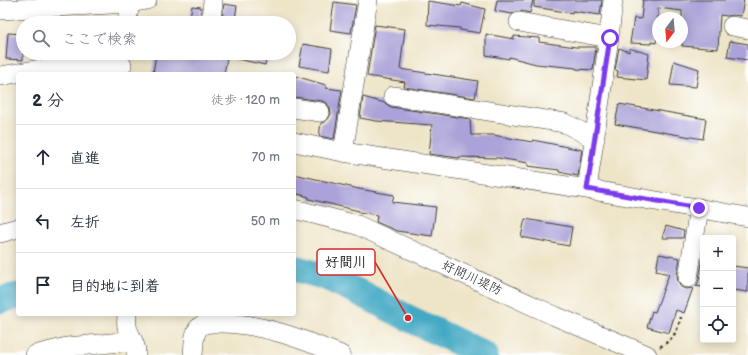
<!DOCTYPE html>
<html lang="ja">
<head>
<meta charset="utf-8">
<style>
  body { margin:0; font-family:"Balsamiq Sans","Klee One",sans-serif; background:#f2f2f3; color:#1f2937 }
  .controls { position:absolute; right:12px; bottom:12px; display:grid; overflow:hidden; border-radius:4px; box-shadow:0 2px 10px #0003 }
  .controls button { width:36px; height:36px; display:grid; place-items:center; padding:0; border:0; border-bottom:1px solid #e0e1e3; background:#fff; color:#1f2937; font:20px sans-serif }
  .compass { position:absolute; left:652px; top:12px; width:36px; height:36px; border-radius:50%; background:#fff; box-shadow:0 2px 10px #0003; rotate:196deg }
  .stop { position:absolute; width:12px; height:12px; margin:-9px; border:3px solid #7c3aed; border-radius:50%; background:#fff }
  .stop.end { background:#7c3aed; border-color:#fff; box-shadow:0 1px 4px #0008 }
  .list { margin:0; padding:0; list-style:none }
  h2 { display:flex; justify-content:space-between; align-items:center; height:52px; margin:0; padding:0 16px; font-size:17px }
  h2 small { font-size:13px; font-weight:400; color:#747a83 }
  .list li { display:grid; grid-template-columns:26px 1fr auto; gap:12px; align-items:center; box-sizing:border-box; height:64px; padding:0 16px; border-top:1px solid #e0e1e3 }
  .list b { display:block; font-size:15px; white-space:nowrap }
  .list em { font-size:13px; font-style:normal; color:#747a83 }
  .icon { flex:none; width:22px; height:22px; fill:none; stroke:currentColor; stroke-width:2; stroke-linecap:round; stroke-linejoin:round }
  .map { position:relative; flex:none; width:748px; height:355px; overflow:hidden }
  .search { position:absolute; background:#fff; box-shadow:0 2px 10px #0003; left:16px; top:16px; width:280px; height:44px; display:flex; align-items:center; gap:10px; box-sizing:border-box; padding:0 14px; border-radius:22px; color:#747a83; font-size:15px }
  .panel { position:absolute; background:#fff; box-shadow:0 2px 10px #0003; left:16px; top:72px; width:280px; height:244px; border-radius:4px }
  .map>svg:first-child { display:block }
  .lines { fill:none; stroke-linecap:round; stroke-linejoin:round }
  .river { stroke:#43a9c3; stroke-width:27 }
  .building { fill:#aaa2d8 }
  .minor-casing { stroke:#3c3a36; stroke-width:20 }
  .path { stroke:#3c3a36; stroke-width:2.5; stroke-dasharray:3 3; stroke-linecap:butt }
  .minor { stroke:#fff; stroke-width:19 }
  .route { stroke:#7c3aed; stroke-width:5 }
  .labels { text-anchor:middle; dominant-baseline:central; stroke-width:3.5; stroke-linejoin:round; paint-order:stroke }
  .street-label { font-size:13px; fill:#1c1c1c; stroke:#fff }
  .leader { fill:none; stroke:#d62828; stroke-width:1.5 }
  .callout-dot { fill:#d62828; stroke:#fff; stroke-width:1.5 }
  .callout { fill:#fff; stroke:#d62828; stroke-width:1.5 }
  .callout-label { font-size:14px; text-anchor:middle; font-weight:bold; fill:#1c1c1c }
</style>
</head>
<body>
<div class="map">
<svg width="748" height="355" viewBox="0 0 748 355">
  <rect width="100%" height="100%" fill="#fff"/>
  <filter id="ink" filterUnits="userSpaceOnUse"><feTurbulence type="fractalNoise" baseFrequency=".025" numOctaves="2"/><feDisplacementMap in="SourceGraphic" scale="8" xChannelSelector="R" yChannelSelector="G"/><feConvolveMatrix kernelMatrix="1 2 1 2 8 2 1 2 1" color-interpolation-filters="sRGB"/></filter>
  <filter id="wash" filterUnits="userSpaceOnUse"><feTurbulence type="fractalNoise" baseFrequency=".012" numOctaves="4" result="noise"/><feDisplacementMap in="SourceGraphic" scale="16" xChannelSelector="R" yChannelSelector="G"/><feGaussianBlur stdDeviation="0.9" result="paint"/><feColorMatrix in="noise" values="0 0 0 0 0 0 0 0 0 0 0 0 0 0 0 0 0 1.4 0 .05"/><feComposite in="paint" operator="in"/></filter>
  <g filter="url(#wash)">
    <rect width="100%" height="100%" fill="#eee5c8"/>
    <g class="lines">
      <path class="river" d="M294 268 326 277 360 293 408 318 485 355
        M0 300 18 296"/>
    </g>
    <g id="blocks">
      <path class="building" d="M497 0H533L530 13 521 11 516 12 512 14 495 11Z
        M534 0H602L600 15 572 11V13L534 7Z
        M643 0H744L741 16 734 15 727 16 720 15 718 49 682 46V11L658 8V22L656 43 651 42V44L630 43 634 18 641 19Z
        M428 1 461 6 462 3 485 9 480 33 460 30V28L427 25Z
        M334 2 356 5 351 33 330 30Z
        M224 4 237 6 235 19 232 18 231 22 222 21Z
        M192 6 201 7 200 19 190 17Z
        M375 25 405 29 400 69 478 81 475 98 404 87 405 82 367 76Z
        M8 33 23 34V60L6 59Z
        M486 34 514 39V36L539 38V42L576 47H596L593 70 576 69V68L536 64 509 57V59L486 55Z
        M730 41 748 44V60L727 57Z
        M303 44 332 49 329 71 299 66Z
        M619 48 629 52V48L649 54 646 80 617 77 618 71 615 70Z
        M156 53H228L224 74H153Z
        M234 53H268L265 65 233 58Z
        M674 61 699 69 696 87 670 85Z
        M295 76 326 85V88L342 90 334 139 319 136 321 123 324 122 328 119 331 114 330 108 327 103 322 101 294 97V83Z
        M363 97 385 103 391 107 470 119 471 135H493L532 142 533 140 582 150 578 176 559 172V170L528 166V163L498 158 459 157V158L429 154 432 125 376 121 360 118Z
        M619 104 706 119 703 139 615 124Z
        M294 174 359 189 394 195 392 202 436 207 432 236 397 231 376 222 377 215 359 212V211L309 199V197L294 193Z
        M525 219 572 227 569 246 521 237Z
        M666 226 684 231 683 238H662Z
        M659 254 680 258 677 276 678 282 681 287 686 289 693 288 684 313 676 310 669 333 647 327 652 311 655 312 669 274 656 271Z
        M702 262 703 263V287L695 286 697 285 699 280Z
        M733 266 748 268V292L733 290Z"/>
    </g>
  </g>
  <g filter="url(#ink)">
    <use href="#blocks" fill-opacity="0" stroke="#3c3a36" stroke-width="1"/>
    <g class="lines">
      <defs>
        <path id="minor" d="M0 10 130 3 147 0
          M519 22 609 38
          M127 23 130 0
          M211 23 213 0
          M732 26 748 29
          M0 76 58 66 122 65
          M393 96 565 123 595 139
          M294 108 320 112
          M294 142 343 152 587 189 748 217
          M343 152 368 0
          M587 189 609 38 613 0
          M294 209 357 225 555 316 647 355
          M0 233 18 228
          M688 278 699 208
          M127 314C127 318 126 323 127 327 130 337 137 345 136 355
          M35 355 67 347 133 341
          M193 355C194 346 193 331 201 326 206 322 213 323 219 323 261 323 302 339 341 355"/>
      </defs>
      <use href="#minor" class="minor-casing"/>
      <path class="path" d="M660 347C674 338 677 332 681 317"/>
      <use href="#minor" class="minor"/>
    </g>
  </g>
  <g class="lines" filter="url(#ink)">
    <path class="route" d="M610 38 587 189 699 208"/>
  </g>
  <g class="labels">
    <g class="street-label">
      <text transform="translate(472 278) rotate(25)">好間川堤防</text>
    </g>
  </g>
  <path class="leader" d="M408 318L375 262"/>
  <circle class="callout-dot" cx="408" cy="318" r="4"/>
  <rect class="callout" x="317" y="249" width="58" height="26" rx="4"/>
  <g class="callout-label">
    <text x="346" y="267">好間川</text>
  </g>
</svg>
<div class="controls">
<button>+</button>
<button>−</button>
<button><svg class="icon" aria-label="locate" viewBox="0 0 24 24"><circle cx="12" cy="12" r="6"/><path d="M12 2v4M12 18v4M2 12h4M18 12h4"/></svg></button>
</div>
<svg class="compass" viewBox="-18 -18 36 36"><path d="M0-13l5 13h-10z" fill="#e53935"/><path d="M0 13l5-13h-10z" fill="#747a83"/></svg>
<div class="stop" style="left:610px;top:38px"></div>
<div class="stop end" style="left:699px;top:208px"></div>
<div class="search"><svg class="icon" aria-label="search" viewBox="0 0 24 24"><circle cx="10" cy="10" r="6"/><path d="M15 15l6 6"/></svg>ここで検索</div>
<section class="panel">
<h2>2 分<small>徒歩 · 120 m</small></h2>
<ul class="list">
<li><svg class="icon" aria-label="ahead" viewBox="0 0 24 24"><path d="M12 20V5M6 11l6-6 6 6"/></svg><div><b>直進</b></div><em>70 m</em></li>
<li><svg class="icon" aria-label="left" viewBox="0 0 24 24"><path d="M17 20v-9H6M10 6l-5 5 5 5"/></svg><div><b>左折</b></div><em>50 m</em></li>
<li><svg class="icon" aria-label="arrive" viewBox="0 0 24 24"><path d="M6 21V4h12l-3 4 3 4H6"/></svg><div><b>目的地に到着</b></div></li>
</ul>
</section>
</div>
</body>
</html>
